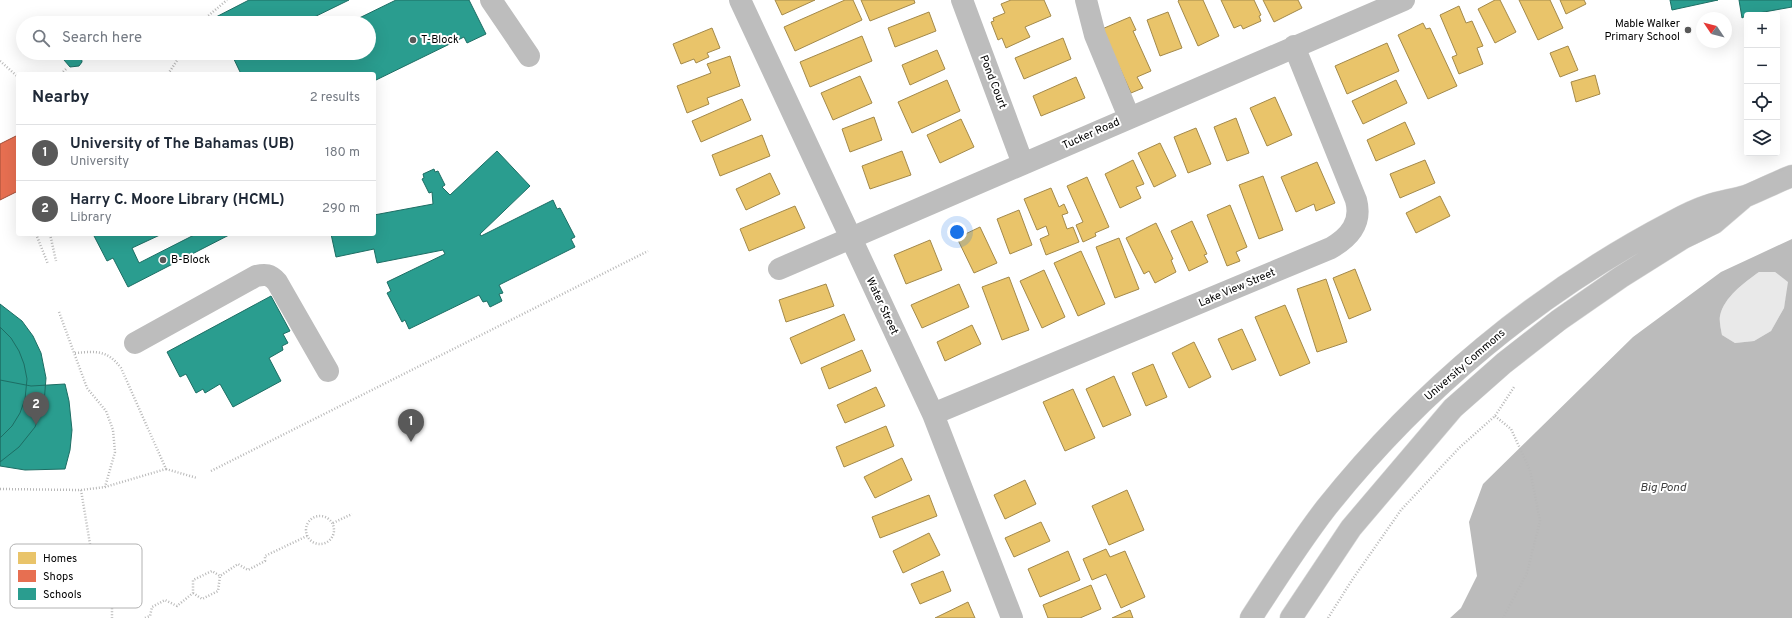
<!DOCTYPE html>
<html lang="en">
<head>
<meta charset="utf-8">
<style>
  body { margin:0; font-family:Overpass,sans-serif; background:#f2f2f3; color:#1f2937 }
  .controls { position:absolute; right:12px; top:12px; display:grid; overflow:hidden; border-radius:4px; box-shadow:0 4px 16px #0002 }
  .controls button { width:36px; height:36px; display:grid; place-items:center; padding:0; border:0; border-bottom:1px solid #e0e1e3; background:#fff; color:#1f2937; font:20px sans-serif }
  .compass { position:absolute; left:1696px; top:12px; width:36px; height:36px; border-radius:50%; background:#fff; box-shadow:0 4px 16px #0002; rotate:305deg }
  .you { position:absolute; left:957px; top:232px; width:14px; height:14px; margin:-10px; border:3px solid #fff; border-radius:50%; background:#1a73e8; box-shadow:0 0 0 6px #1a73e833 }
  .badge { display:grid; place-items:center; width:26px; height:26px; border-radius:50%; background:#595959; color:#fff; font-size:13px; font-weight:700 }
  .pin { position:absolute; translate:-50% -33px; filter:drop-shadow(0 1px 2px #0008) }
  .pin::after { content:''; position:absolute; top:21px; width:14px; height:12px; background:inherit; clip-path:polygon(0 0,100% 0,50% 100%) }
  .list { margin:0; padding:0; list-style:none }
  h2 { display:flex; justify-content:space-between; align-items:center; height:52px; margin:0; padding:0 16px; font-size:17px }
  h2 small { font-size:13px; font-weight:400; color:#747a83 }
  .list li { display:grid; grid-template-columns:26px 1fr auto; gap:12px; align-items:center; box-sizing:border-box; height:56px; padding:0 16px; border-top:1px solid #e0e1e3 }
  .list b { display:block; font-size:15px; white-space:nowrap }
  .list p { margin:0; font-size:13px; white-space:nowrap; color:#747a83 }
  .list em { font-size:13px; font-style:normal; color:#747a83 }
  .icon { flex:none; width:22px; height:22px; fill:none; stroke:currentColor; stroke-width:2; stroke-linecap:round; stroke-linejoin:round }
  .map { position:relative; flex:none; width:1792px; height:618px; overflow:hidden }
  .search { position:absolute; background:#fff; box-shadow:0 4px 16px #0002; left:16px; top:16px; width:360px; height:44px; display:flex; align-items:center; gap:10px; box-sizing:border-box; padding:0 14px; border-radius:22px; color:#747a83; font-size:15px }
  .panel { position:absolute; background:#fff; box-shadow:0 4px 16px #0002; left:16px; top:72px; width:360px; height:164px; border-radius:4px }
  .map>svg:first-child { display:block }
  .green { fill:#e9e9e9 }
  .water { fill:#bbb; fill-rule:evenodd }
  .homes { fill:#e9c46a; stroke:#a3894a }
  .shops { fill:#e76f51; stroke:#a24e39 }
  .schools { fill:#2a9d8f; stroke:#1d6e64 }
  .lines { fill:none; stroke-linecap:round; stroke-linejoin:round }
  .major-casing { stroke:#dbdbdb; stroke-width:23 }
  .path { stroke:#b8b8b8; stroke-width:2.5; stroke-dasharray:1 2; stroke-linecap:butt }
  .minor { stroke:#bdbdbd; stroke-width:22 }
  .major { stroke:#bdbdbd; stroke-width:22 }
  .poi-dot { fill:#595959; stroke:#fff; stroke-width:1.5 }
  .labels { text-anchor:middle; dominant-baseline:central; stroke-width:4; stroke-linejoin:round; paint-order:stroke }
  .poi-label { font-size:11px; fill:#000; stroke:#fff; text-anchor:start }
  .street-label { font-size:11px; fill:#000; stroke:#fff }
  .water-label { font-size:12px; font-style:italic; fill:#3f3f3f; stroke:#fff }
  .key { fill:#fff; stroke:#b2b2b2; stroke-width:1 }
  .key-label { font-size:11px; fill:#000 }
</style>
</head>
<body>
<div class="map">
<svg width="1792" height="618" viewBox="0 0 1792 618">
  <rect width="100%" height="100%" fill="#fff"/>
  <path class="green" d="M1759 272H1775L1789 282 1784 308 1771 331 1754 341 1735 343 1722 335C1721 329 1719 322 1720 316 1724 297 1744 283 1759 272Z"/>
  <path class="water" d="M1792 239V618H1450L1461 608 1477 576 1469 522 1483 484 1633 337 1721 272ZM1759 272H1775L1788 282 1784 308 1771 331 1754 341 1735 343 1722 335C1721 329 1719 321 1720 316 1724 297 1744 283 1759 272Z"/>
  <path class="homes" d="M775 0H815L782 15Z
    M845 0H853L862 20 795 51 784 27Z
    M861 0H914L915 3 870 21Z
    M1011 0H1044L1051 16 1025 27 1030 37 1006 48 1002 38 998 40 991 22 994 21 993 18 1005 13 1001 4Z
    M1179 0H1203L1219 36 1198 46 1178 1Z
    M1221 0H1254L1261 15 1259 16 1261 21 1243 29 1241 25 1234 28Z
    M1263 0H1298L1302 8 1274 22Z
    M1495 0H1500L1516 32 1495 43 1478 9Z
    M1519 0H1550L1563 28 1538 40Z
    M1560 0H1584L1586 4 1566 14Z
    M1459 6 1466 23 1472 21 1483 46 1477 48 1483 64 1459 74 1452 57 1457 55 1440 15Z
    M929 12 936 31 895 47 888 28Z
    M1168 12 1182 48 1160 56 1147 20Z
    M1130 17 1136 30 1133 31 1151 71 1137 77 1143 88 1131 93 1102 29Z
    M1423 23 1426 29 1430 28 1457 86 1428 99 1398 35Z
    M712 28 720 48 707 53 709 57 696 63 694 59 681 64 673 44Z
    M862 36 872 61 810 87 800 62Z
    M1063 38 1071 59 1024 79 1015 58Z
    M1387 43 1399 71 1347 94 1335 66Z
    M1568 46 1578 70 1560 77 1550 53Z
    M937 50 945 69 910 85 902 65Z
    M730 56 740 86 707 98 709 104 687 113 677 86 711 73 707 64Z
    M1595 75 1600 94 1576 102 1571 82Z
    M860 76 872 103 833 120 821 93Z
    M1076 77 1085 98 1041 116 1033 96Z
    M947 80 960 111 912 133 898 102Z
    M1396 80 1407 103 1363 124 1352 101Z
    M1275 97 1292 135 1267 146 1250 108Z
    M742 99 751 120 701 142 692 121Z
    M874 117 882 140 850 152 842 129Z
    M1236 118 1249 153 1227 161 1214 127Z
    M961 119 974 147 940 163 927 135Z
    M1405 122 1415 144 1376 161 1367 140Z
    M1196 128 1211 164 1188 173 1174 137Z
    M762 135 770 156 720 176 712 155Z
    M1160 143 1176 176 1154 187 1138 153Z
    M902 151 911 175 870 189 862 166Z
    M1133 160 1144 184 1136 187 1141 198 1120 208 1105 174Z
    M1425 160 1435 183 1400 198 1390 174Z
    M1317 162 1335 203 1316 211 1314 204 1296 212 1281 177Z
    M770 173 780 194 746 210 736 189Z
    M1263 176 1283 230 1259 239 1239 185Z
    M1087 177 1109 227 1095 233 1096 236 1083 242 1076 225 1083 222 1067 186Z
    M1051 188 1059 207 1064 204 1068 213 1062 215 1067 229 1073 227 1079 242 1046 255 1040 239 1049 235 1046 226 1037 230 1024 199Z
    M1440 196 1450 216 1416 233 1406 213Z
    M1230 205 1247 247 1236 252 1240 261 1227 266 1207 215Z
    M795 206 805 228 749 251 740 229Z
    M1019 210 1032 245 1010 254 997 219Z
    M1192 221 1207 254 1204 255 1208 262 1189 271 1171 231Z
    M1156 223 1173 259 1171 260 1176 272 1155 283 1149 271 1144 274 1126 238Z
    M980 227 997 263 974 273 957 238Z
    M1119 238 1139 289 1115 298 1096 247Z
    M930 240 942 270 906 284 894 255Z
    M1081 251 1105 304 1078 316 1054 263Z
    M1355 269 1371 310 1349 319 1333 278Z
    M1044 270 1065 317 1042 328 1020 281Z
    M1009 277 1029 330 1002 340 982 287Z
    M1326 279 1347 342 1317 352 1297 289Z
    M826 284 834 306 786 322 779 300Z
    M959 284 969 307 922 328 911 305Z
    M1285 305 1310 363 1280 376 1255 317Z
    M844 314 855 340 801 364 790 338Z
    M972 325 981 344 945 361 937 342Z
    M1242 329 1256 360 1232 370 1218 339Z
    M1194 342 1211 377 1189 388 1172 353Z
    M862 350 871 371 829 389 821 368Z
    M1153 364 1167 397 1146 406 1132 373Z
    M1114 376 1131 415 1103 427 1086 389Z
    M876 387 885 406 845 423 837 405Z
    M1073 389 1095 438 1065 451 1043 402Z
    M886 426 894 446 844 467 836 447Z
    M902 458 912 480 875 498 864 477Z
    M1025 480 1036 504 1005 519 994 495Z
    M1127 490 1144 530 1109 545 1092 506Z
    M929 495 937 516 880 538 872 517Z
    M1041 522 1050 541 1014 557 1005 538Z
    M929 533 940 555 903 573 893 551Z
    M1106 549 1110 557 1125 551 1145 597 1121 608 1106 574 1092 580 1083 559Z
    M1068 551 1080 580 1040 597 1028 569Z
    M943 571 951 591 920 604 911 584Z
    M1091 585 1101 609 1080 618H1048L1043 605Z
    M968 602 975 618H935Z
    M1130 610 1133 618H1112Z"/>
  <path class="shops" d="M18 135V191L0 200V144Z"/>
  <path class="schools" d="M249 0H349L302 23H216L214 18Z
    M396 0H469L486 34 467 43 464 37 374 81V74H241L231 53H279L281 56 288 53H369V23H349Z
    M1670 0H1718L1672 10Z
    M1739 0H1792V7L1747 15 1742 18Z
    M66 53H81L82 62 79 66 70 67 64 60Z
    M497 151 530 186 480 234 481 236 553 200 557 209 560 208 575 237 571 239 575 247 499 285 503 293 499 294 502 301 490 307 487 301 483 302 479 295 409 329 405 320 402 322 387 293 391 291 387 282 445 254 443 250 377 263 374 249 336 257 331 234H374V215L433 204 432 192 429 193 422 179 424 178 423 174 434 169 435 172 438 171 445 185 442 187 450 195Z
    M93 234H162L132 248 139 263 196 234H231L128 287 113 258 107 261Z
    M271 296 290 331 283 334 288 343 282 346 283 350 269 358 281 381 233 407 220 384 205 393 203 389 196 393 186 374 180 377 167 352Z
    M0 304 22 321 33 336 41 353 46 378 44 403 35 427 19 447 0 462Z
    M0 327 11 338 19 351 24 364 27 379 25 399 20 413 12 426 0 438Z
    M0 380 31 386 65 384 69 401 72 430 70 450 65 469 25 470 0 466Z"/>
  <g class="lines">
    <defs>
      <path id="major" d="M1251 618C1275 581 1299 543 1326 508 1420 390 1538 292 1672 222 1683 216 1695 210 1707 206 1720 201 1733 200 1746 196 1761 190 1776 182 1792 176
        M1291 618 1351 528 1453 408 1504 363 1559 320 1621 277 1683 238 1714 223 1742 199"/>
    </defs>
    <use href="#major" class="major-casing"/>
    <path class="path" d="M203 23 208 16 227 0
      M0 61 18 77
      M61 74 67 68
      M168 74 182 53
      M36 234 48 264
      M50 234 56 261
      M59 312 87 388 106 411 113 430 115 452 105 487
      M1495 416 1511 429 1530 470 1540 521 1527 573 1503 618
      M166 469 197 478
      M211 471 648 251
      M0 489 81 490 105 487 166 469 121 368C107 350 97 351 75 353
      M81 490 93 562 112 607V618
      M306 530a14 14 0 1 1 28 0a14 14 0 1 1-28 0Z
      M333 523 352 514
      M193 593 202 599 218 591 220 576 238 564 248 570 265 561V556L307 536
      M145 618 150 616 152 607 165 600 177 606 193 593V580L212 571 220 576
      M1328 618 1352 580 1401 510 1459 448 1495 416 1514 387"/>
    <path class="minor" d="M491 0 529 56
      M740 0 933 414 1012 618
      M962 0 1023 164
      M1086 0 1095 35 1129 117
      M779 269 1404 0
      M135 343 256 276C265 274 270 274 277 282L328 371
      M933 414 1331 248C1350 237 1362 222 1356 200L1294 46"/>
    <use href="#major" class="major"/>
  </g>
  <g class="poi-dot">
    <circle cx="1688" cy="30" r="4"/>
    <circle cx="413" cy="40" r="4"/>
    <circle cx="163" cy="260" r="4"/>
  </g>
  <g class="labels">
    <g class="poi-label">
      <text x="1680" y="24" text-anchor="end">Mable Walker<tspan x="1680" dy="13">Primary School</tspan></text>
      <text x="421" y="40">T-Block</text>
      <text x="171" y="260">B-Block</text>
    </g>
    <g class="street-label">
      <text transform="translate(993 82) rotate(69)">Pond Court</text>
      <text transform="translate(1091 134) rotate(-24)">Tucker Road</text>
      <text transform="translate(1237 288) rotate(-23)">Lake View Street</text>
      <text transform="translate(882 306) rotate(65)">Water Street</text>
      <text transform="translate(1465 365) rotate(-41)">University Commons</text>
    </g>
    <g class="water-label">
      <text x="1663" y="488">Big Pond</text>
    </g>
  </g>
  <rect x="10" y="544" width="132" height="64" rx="6" class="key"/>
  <rect x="18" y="552" width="18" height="12" fill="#e9c46a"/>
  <rect x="18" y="570" width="18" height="12" fill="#e76f51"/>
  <rect x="18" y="588" width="18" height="12" fill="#2a9d8f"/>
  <g class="key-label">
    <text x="43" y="562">Homes</text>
    <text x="43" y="580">Shops</text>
    <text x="43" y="598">Schools</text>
  </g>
</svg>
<div class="controls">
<button>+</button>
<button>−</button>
<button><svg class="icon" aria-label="locate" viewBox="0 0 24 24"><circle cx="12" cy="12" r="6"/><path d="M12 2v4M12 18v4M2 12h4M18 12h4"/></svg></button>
<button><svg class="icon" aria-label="layers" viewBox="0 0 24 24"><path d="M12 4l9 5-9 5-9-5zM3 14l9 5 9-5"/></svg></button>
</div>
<svg class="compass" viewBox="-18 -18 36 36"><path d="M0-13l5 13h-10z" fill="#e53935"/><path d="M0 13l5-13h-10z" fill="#747a83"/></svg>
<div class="you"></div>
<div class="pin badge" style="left:411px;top:442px">1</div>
<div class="pin badge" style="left:36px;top:425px">2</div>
<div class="search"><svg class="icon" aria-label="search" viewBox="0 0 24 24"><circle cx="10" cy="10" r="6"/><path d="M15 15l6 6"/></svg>Search here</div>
<section class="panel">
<h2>Nearby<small>2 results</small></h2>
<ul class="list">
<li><span class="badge">1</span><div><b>University of The Bahamas (UB)</b><p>University</p></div><em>180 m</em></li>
<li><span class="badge">2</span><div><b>Harry C. Moore Library (HCML)</b><p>Library</p></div><em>290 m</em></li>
</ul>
</section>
</div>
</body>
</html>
